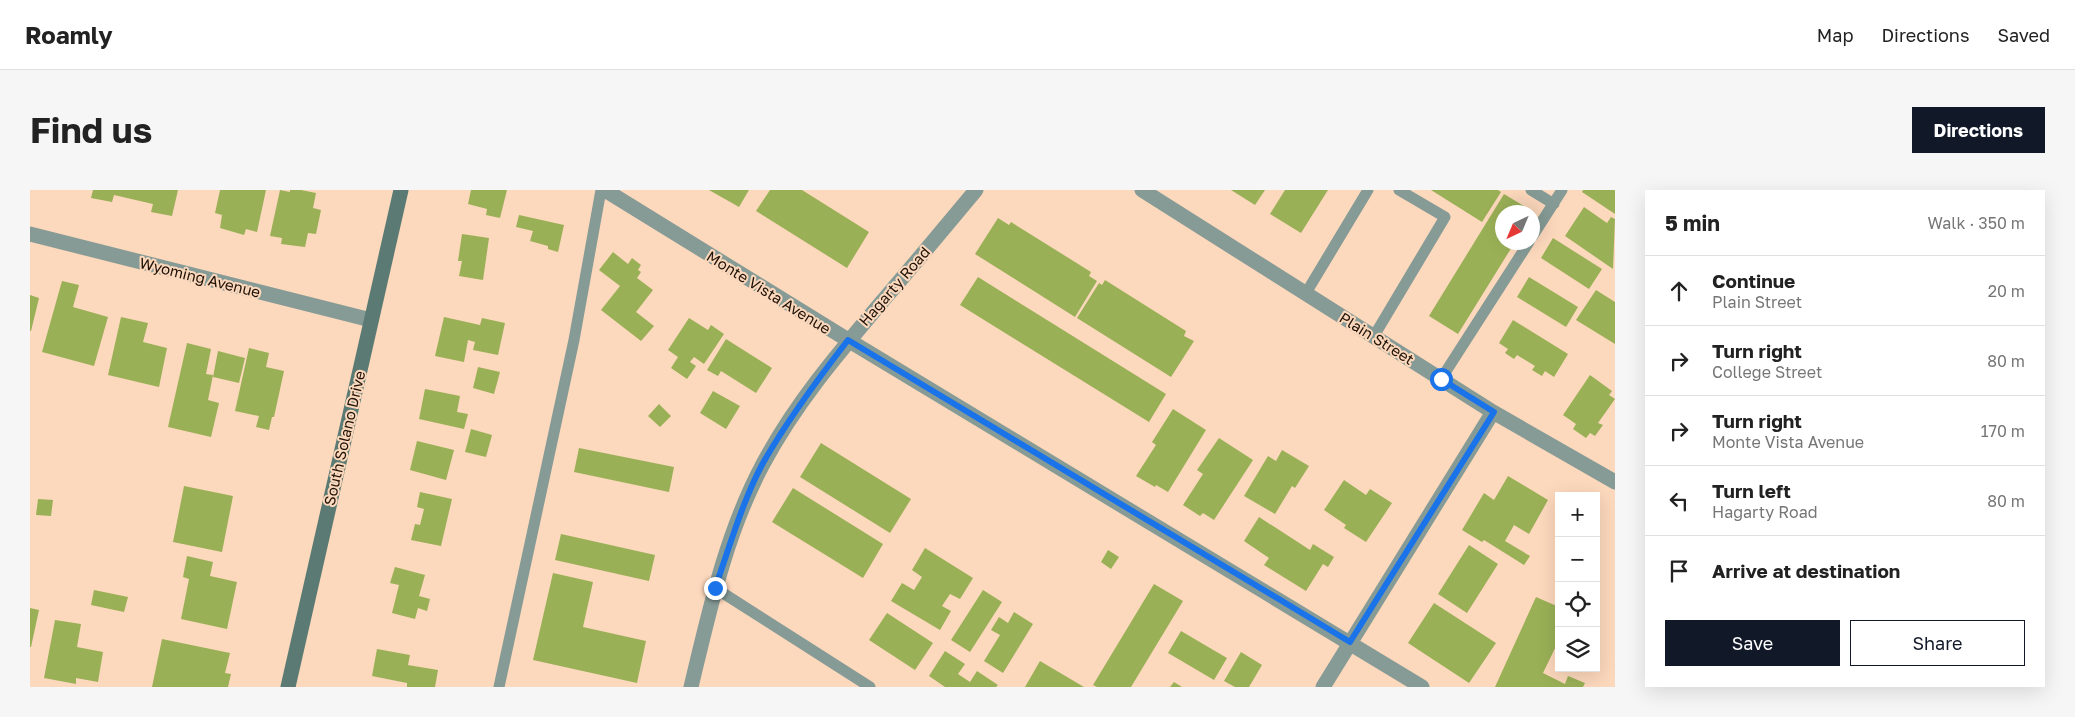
<!DOCTYPE html>
<html lang="en">
<head>
<meta charset="utf-8">
<style>
  body { margin:0; font-family:"Golos Text",sans-serif; background:#f6f6f6; color:#222 }
  .controls { position:absolute; right:15px; bottom:15px; display:grid; overflow:hidden; border-radius:0px; box-shadow:0 5px 20px #0002 }
  .controls button { width:45px; height:45px; display:grid; place-items:center; padding:0; border:0; border-bottom:1px solid #e0e0e0; background:#fff; color:#222; font:25px sans-serif }
  .compass { position:absolute; left:1465px; top:15px; width:45px; height:45px; border-radius:50%; background:#fff; box-shadow:0 5px 20px #0002; rotate:224deg }
  .stop { position:absolute; width:15px; height:15px; margin:-11px; border:4px solid #1a73e8; border-radius:50%; background:#fff }
  .stop.end { background:#1a73e8; border-color:#fff; box-shadow:0 1px 5px #0008 }
  .list { margin:0; padding:0; list-style:none }
  h2 { display:flex; justify-content:space-between; align-items:center; height:65px; margin:0; padding:0 20px; font-size:21px }
  h2 small { font-size:16px; font-weight:400; color:#767676 }
  .list li { display:grid; grid-template-columns:32px 1fr auto; gap:15px; align-items:center; box-sizing:border-box; height:70px; padding:0 20px; border-top:1px solid #e0e0e0 }
  .list b { display:block; font-size:19px; white-space:nowrap }
  .list p { margin:0; font-size:16px; white-space:nowrap; color:#767676 }
  .list em { font-size:16px; font-style:normal; color:#767676 }
  .actions { display:flex; gap:10px; padding:15px 20px }
  .actions a { flex:1; padding:11px 0; border:1px solid #111827; border-radius:0px; text-align:center; font-size:18px; color:#111827 }
  .actions .main { background:#111827; color:#fff }
  .icon { flex:none; width:28px; height:28px; fill:none; stroke:currentColor; stroke-width:2; stroke-linecap:round; stroke-linejoin:round }
  .map { position:relative; flex:none; width:1585px; height:497px; overflow:hidden; border-radius:0px }
  header { display:flex; align-items:center; gap:30px; box-sizing:border-box; height:70px; padding:0 25px; background:#fff; border-bottom:1px solid #e0e0e0 }
  header strong { font-size:24px }
  nav { display:flex; gap:28px; margin-inline-start:auto; font-size:18px }
  .intro { display:flex; align-items:center; justify-content:space-between; box-sizing:border-box; height:120px; padding:0 30px }
  h1 { margin:0; font-size:35px }
  .button { padding:12px 22px; border-radius:0px; background:#111827; color:#fff; font-size:18px; font-weight:700 }
  main { display:flex; gap:30px; padding:0 30px }
  aside { flex:1; background:#fff; border-radius:0px; box-shadow:0 5px 20px #0002 }
  .map>svg:first-child { display:block }
  .building { fill:#9ab056 }
  .lines { fill:none; stroke-linecap:round; stroke-linejoin:round }
  .lane { stroke:#869b96; stroke-width:11 }
  .street { stroke:#869b96; stroke-width:15 }
  .secondary { stroke:#5a7a73; stroke-width:15 }
  .route { stroke:#1a73e8; stroke-width:6 }
  .labels { text-anchor:middle; dominant-baseline:central; stroke-width:4; stroke-linejoin:round; paint-order:stroke }
  .street-label { font-size:15px; fill:#1f1208; stroke:#fcd8bc }
</style>
</head>
<body>
<header>
<strong>Roamly</strong>
<nav><a>Map</a><a>Directions</a><a>Saved</a></nav>
</header>
<div class="intro"><h1>Find us</h1><a class="button">Directions</a></div>
<main>
<div class="map">
<svg width="1585" height="497" viewBox="0 0 1585 497">
  <rect width="100%" height="100%" fill="#fcd8bc"/>
  <path class="building" d="M63 0H148L142 26 121 22 123 14 84 5 82 12 61 8Z
    M190 0H236L227 42 216 39 214 45 190 38 192 25 185 23Z
    M250 0 260 2V0H271L286 3 283 18 291 20 286 44 278 43 275 57 251 54 252 48 240 46Z
    M441 0H477L470 28 456 25 457 19 438 14Z
    M679 0H719L709 17Z
    M740 0H772L839 42 817 78 726 21Z
    M1201 0H1235L1225 15Z
    M1255 0H1298L1271 43 1240 24Z
    M1401 0H1468L1471 2 1452 32Z
    M1553 0H1585V24L1552 2Z
    M1474 4 1504 22H1472V52H1485L1428 144 1399 126Z
    M1554 17 1577 33 1581 27 1585 29 1583 79 1535 46Z
    M489 25 534 35 528 62 518 59V56L500 51 503 41 486 37Z
    M968 28 979 35 981 32 1061 82 1059 86 1067 91 1045 127 945 64Z
    M432 44 459 48 453 90 429 86 432 71H428Z
    M1523 48 1572 79 1559 99 1511 68Z
    M583 62 598 74 602 68 611 75 608 80 611 82 607 88 623 100 606 122 624 136 611 151 571 120 590 96 569 80Z
    M948 87 1136 204 1119 232 930 115Z
    M1499 87 1548 117 1536 137 1487 107Z
    M1075 90 1156 141 1154 146 1164 151 1141 187 1047 128 1069 93 1072 95Z
    M32 91 49 95 43 117 78 127 64 176 12 162Z
    M1566 100 1585 112V154L1546 130Z
    M0 105 9 108 1 141H0Z
    M91 127 118 133 113 152 137 158 129 197 78 185Z
    M414 127 450 135 452 128 475 133 468 165 443 160 445 152 438 150 434 172 405 166Z
    M659 128 678 140 681 135 694 144 674 174 664 167 660 172 666 176 657 189 641 178 648 167 638 160Z
    M1483 130 1538 164 1524 187 1515 181 1512 186 1502 180 1505 176 1487 165 1484 169 1475 163 1478 159 1469 153Z
    M696 149 742 178 726 203 691 181 688 186 677 180Z
    M157 153 181 159 176 184 183 185 178 210 189 213 181 247 138 237Z
    M219 158 239 163 236 177 254 181 244 227H242L239 240 226 237 229 226 205 221Z
    M188 161 215 168 209 193 183 187Z
    M448 177 470 182 464 204 443 198Z
    M1560 185 1582 201 1579 205 1585 209 1568 233 1573 235 1565 246 1560 243 1556 248 1543 239 1546 234 1533 225Z
    M395 199 430 206 427 222 438 224 434 239 389 229Z
    M683 201 710 216 696 239 670 223Z
    M629 214 641 226 630 237 618 226Z
    M1143 219 1176 240 1138 302 1126 295 1125 297 1106 286 1126 255 1122 252Z
    M441 239 462 245 456 267 435 262Z
    M1189 248 1223 270 1184 330 1173 323 1170 326 1153 315 1173 284 1167 280Z
    M387 251 424 260 416 290 380 280Z
    M791 253 881 309 860 343 770 287Z
    M549 258 644 277 639 302 544 282Z
    M1252 260 1279 276 1265 298 1262 296 1245 324 1214 306 1238 266 1246 271Z
    M1478 286 1518 310 1499 344 1484 335 1475 351 1500 366 1494 375 1454 350 1452 352 1432 340 1454 303 1464 310Z
    M1314 290 1336 305 1340 299 1362 313 1336 352 1314 338 1316 335 1294 320Z
    M154 296 203 306 192 362 143 352Z
    M763 298 853 354 833 388 742 332Z
    M390 302 422 309 411 356 381 350 385 334 390 335 394 319 387 317Z
    M8 309 23 310 21 326 6 325Z
    M1229 327 1280 360 1283 354 1304 367 1298 377 1293 374 1276 401 1234 375 1239 368 1214 351Z
    M531 344 625 365 619 391 525 370Z
    M1439 355 1468 374 1437 423 1408 404Z
    M895 358 943 388 930 409 920 404 912 416 921 421 910 440 861 411 872 393 884 400 892 387 882 380Z
    M1078 360 1089 367 1081 379 1071 372Z
    M157 366 183 372 180 386 207 392 197 439 151 429 159 389 153 387Z
    M365 377 395 385 389 406 400 409 397 421 388 418 385 429 362 423 369 395 360 393Z
    M523 383 563 392 553 437 616 451 607 493 503 470Z
    M1124 394 1153 411 1101 497H1067L1063 495Z
    M64 400 98 407 94 422 61 415Z
    M953 400 972 412 940 462 921 450Z
    M1506 407 1529 417V450L1513 483 1535 494 1538 486 1555 493 1553 497H1465Z
    M1404 413 1466 453 1439 493 1378 453Z
    M0 418 9 420 1 457H0Z
    M984 422 1003 434 973 483 954 471 970 445 961 440 969 427 978 433Z
    M857 423 903 453 885 480 839 450Z
    M25 430 51 434 47 457 73 462 68 492 46 488V494L14 488Z
    M1151 441 1197 468 1184 490 1138 463Z
    M132 449 200 463 195 483 201 484 198 497H122Z
    M347 459 380 465 378 475 408 480 405 497H377V493L342 486Z
    M915 461 935 474 928 484 940 492 947 481 968 495 966 497H915L899 486Z
    M1211 462 1232 475 1219 497H1205L1194 491Z
    M1010 471 1054 497H995Z
    M1144 492 1152 497H1140Z"/>
  <g class="lines">
    <path class="lane" d="M1501 0 1524 14
      M1502 47 1532 0
      M1276 103 1338 0
      M1344 146 1415 27 1369 0
      M1411 189 1499 52
      M685 398 840 497
      M469 497 544 150 571 0"/>
    <path class="street" d="M575 0 818 150 1392 497
      M1112 0 1463 222 1585 292
      M0 44 341 130
      M661 497C679 422 696 343 733 274 766 212 811 160 856 107 886 72 916 36 946 0
      M1293 497 1463 222"/>
    <path class="secondary" d="M258 497 371 0"/>
  </g>
  <g class="lines">
    <path class="route" d="M685 398C700 356 712 312 733 273 758 229 787 190 818 150L1320 452 1464 222 1411 189"/>
  </g>
  <g class="labels">
    <g class="street-label">
      <text transform="translate(170 87) rotate(14)">Wyoming Avenue</text>
      <text transform="translate(864 96) rotate(-49)">Hagarty Road</text>
      <text transform="translate(739 102) rotate(32)">Monte Vista Avenue</text>
      <text transform="translate(1347 148) rotate(32)">Plain Street</text>
      <text transform="translate(314 248) rotate(-77)">South Solano Drive</text>
    </g>
  </g>
</svg>
<div class="controls">
<button>+</button>
<button>−</button>
<button><svg class="icon" aria-label="locate" viewBox="0 0 24 24"><circle cx="12" cy="12" r="6"/><path d="M12 2v4M12 18v4M2 12h4M18 12h4"/></svg></button>
<button><svg class="icon" aria-label="layers" viewBox="0 0 24 24"><path d="M12 4l9 5-9 5-9-5zM3 14l9 5 9-5"/></svg></button>
</div>
<svg class="compass" viewBox="-18 -18 36 36"><path d="M0-13l5 13h-10z" fill="#e53935"/><path d="M0 13l5-13h-10z" fill="#767676"/></svg>
<div class="stop" style="left:1411px;top:189px"></div>
<div class="stop end" style="left:685px;top:398px"></div>
</div>
<aside>
<h2>5 min<small>Walk · 350 m</small></h2>
<ul class="list">
<li><svg class="icon" aria-label="ahead" viewBox="0 0 24 24"><path d="M12 20V5M6 11l6-6 6 6"/></svg><div><b>Continue</b><p>Plain Street</p></div><em>20 m</em></li>
<li><svg class="icon" aria-label="right" viewBox="0 0 24 24"><path d="M7 20v-9h11M14 6l5 5-5 5"/></svg><div><b>Turn right</b><p>College Street</p></div><em>80 m</em></li>
<li><svg class="icon" aria-label="right" viewBox="0 0 24 24"><path d="M7 20v-9h11M14 6l5 5-5 5"/></svg><div><b>Turn right</b><p>Monte Vista Avenue</p></div><em>170 m</em></li>
<li><svg class="icon" aria-label="left" viewBox="0 0 24 24"><path d="M17 20v-9H6M10 6l-5 5 5 5"/></svg><div><b>Turn left</b><p>Hagarty Road</p></div><em>80 m</em></li>
<li><svg class="icon" aria-label="arrive" viewBox="0 0 24 24"><path d="M6 21V4h12l-3 4 3 4H6"/></svg><div><b>Arrive at destination</b></div></li>
</ul>
<div class="actions"><a class="main">Save</a><a>Share</a></div>
</aside>
</main>
</body>
</html>
